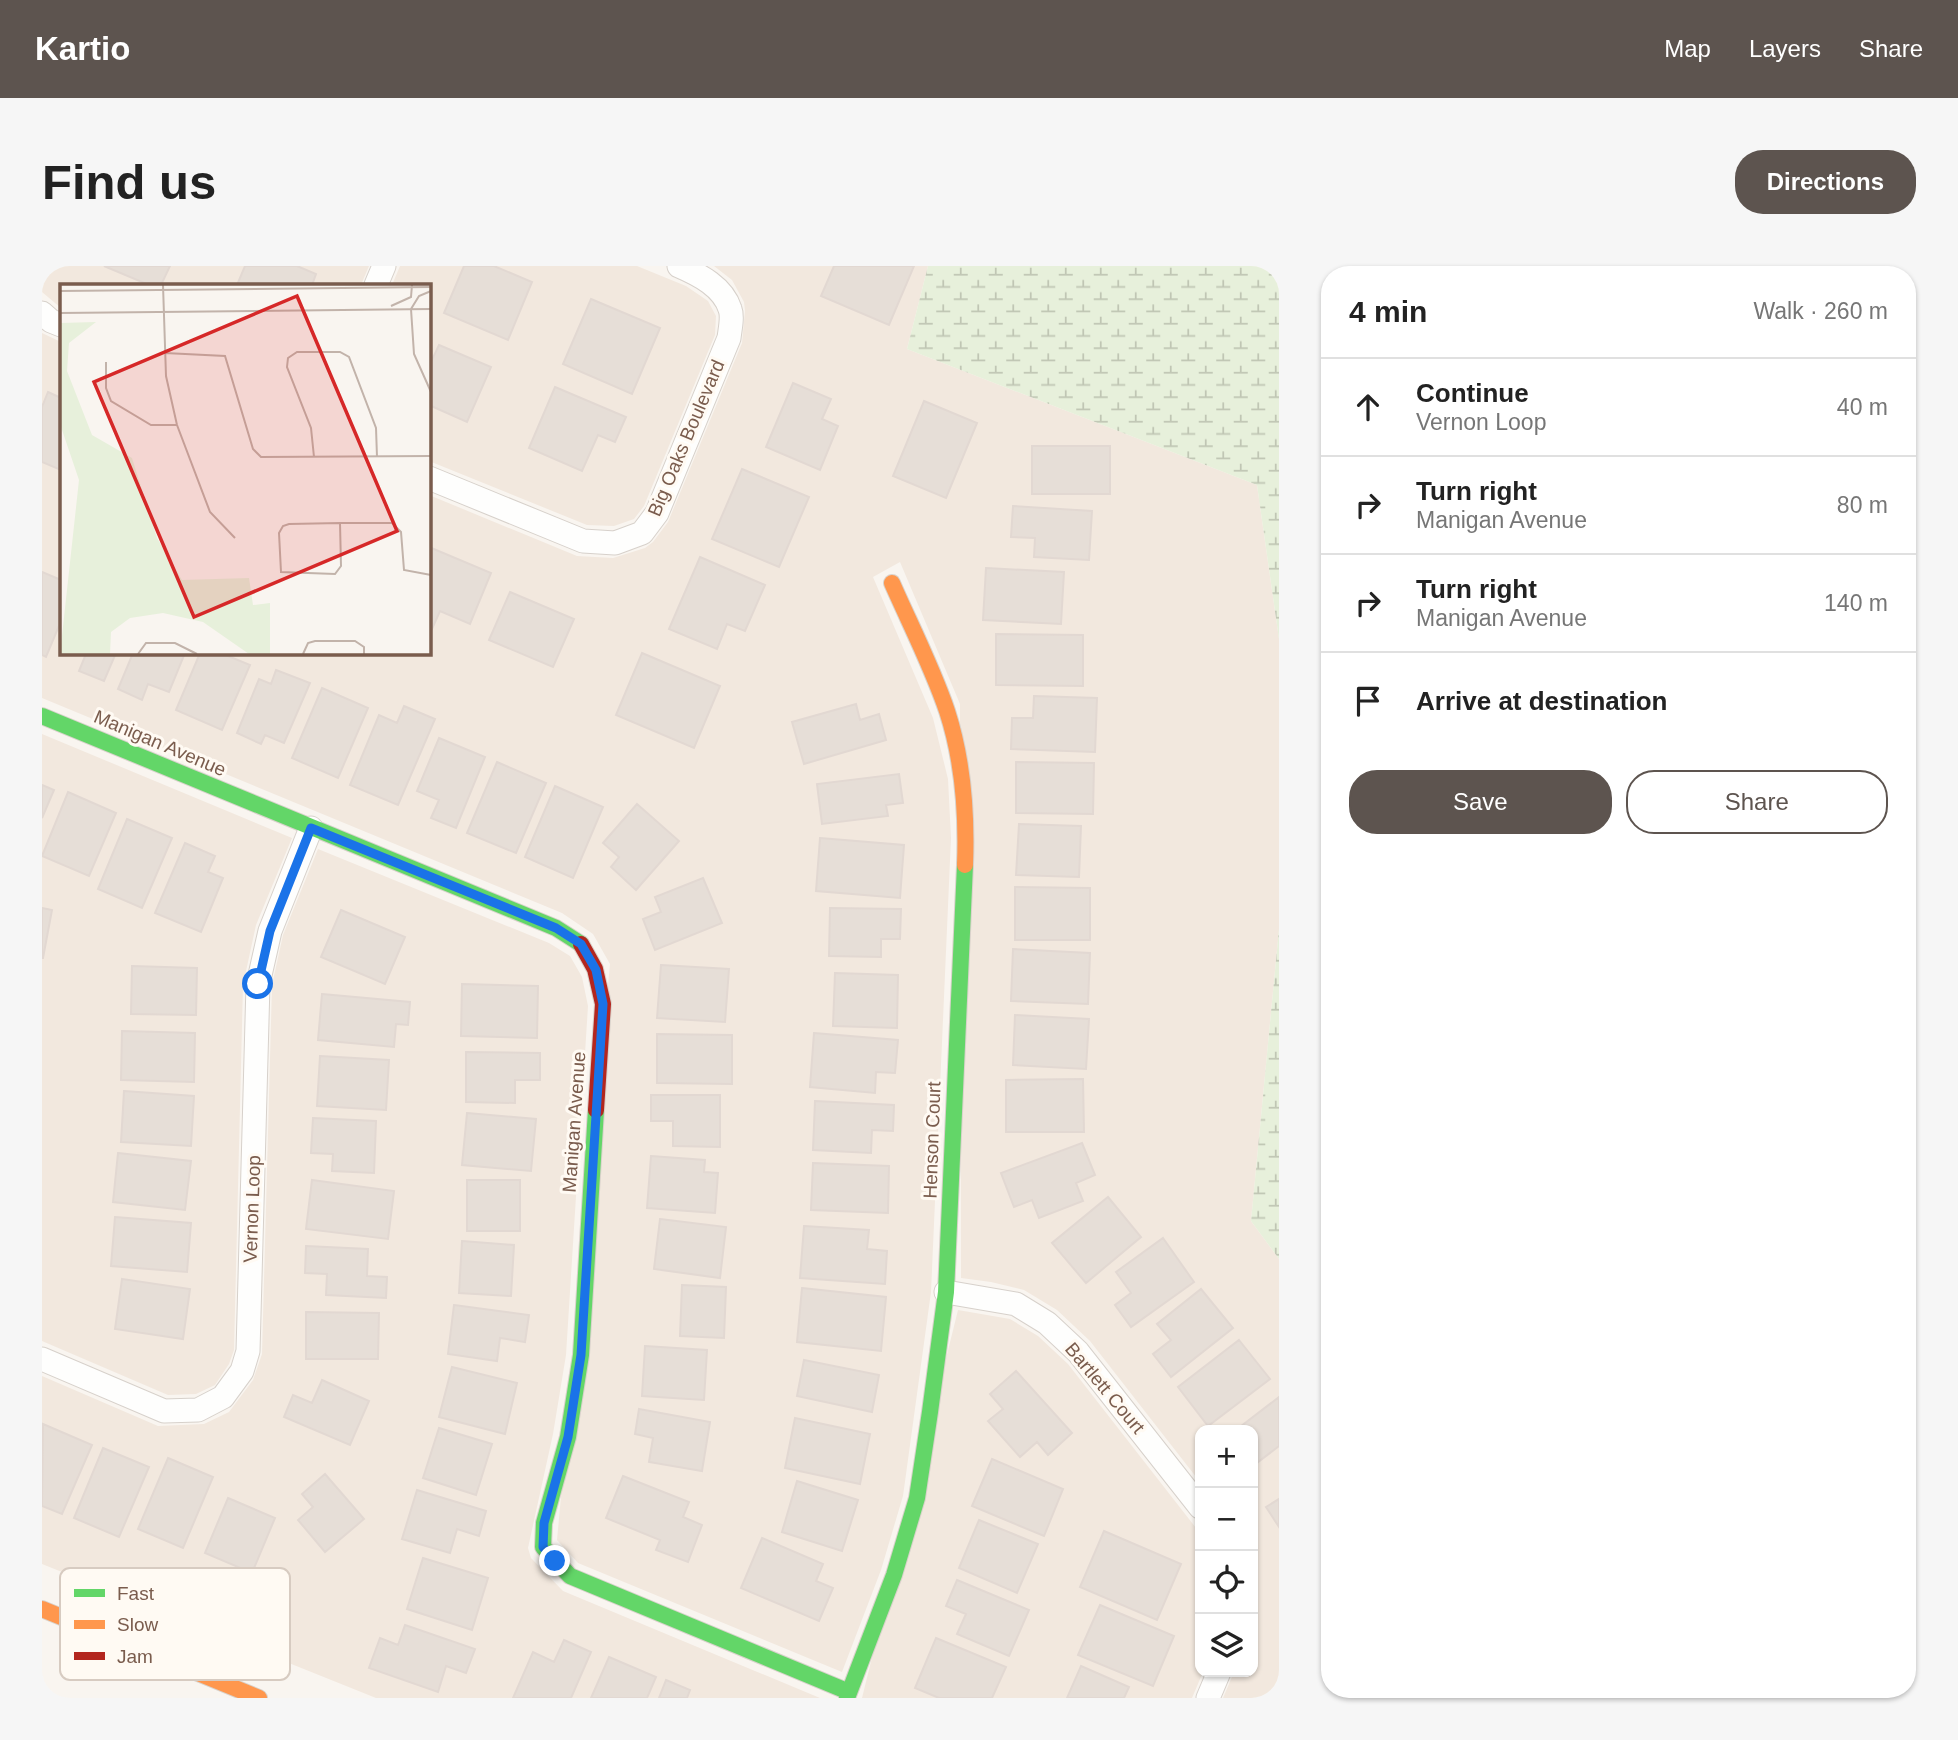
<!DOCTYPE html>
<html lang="en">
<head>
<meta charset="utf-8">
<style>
  body { margin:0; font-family:Arial,sans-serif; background:#f6f6f6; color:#222 }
  .controls { position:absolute; right:21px; bottom:21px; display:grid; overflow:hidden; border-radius:14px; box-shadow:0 2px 5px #0004 }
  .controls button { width:63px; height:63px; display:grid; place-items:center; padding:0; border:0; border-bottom:2px solid #e0e0e0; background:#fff; color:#222; font:35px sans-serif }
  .stop { position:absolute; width:21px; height:21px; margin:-16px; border:5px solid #1a73e8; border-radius:50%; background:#fff }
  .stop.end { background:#1a73e8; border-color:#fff; box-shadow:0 2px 7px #0008 }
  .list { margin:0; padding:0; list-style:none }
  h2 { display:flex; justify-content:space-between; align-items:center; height:91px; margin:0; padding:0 28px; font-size:30px }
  h2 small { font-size:23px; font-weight:400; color:#767676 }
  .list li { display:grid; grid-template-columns:46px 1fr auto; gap:21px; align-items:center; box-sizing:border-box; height:98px; padding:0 28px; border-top:2px solid #e0e0e0 }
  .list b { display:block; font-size:26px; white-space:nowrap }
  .list p { margin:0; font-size:23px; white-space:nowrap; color:#767676 }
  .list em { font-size:23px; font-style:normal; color:#767676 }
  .actions { display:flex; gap:14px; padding:21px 28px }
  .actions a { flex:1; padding:16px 0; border:2px solid #5d544f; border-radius:28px; text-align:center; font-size:24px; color:#5d544f }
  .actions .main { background:#5d544f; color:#fff }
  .icon { flex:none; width:38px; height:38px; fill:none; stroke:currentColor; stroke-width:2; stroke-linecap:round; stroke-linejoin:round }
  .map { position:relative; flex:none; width:1237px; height:1432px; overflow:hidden; border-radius:28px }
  header { display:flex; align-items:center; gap:42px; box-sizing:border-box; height:98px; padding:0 35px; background:#5d544f; color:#fff }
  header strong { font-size:33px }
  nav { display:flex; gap:38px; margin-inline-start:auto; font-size:24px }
  .intro { display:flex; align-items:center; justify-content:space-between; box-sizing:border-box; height:168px; padding:0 42px }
  h1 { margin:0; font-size:49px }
  .button { padding:18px 32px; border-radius:28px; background:#5d544f; color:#fff; font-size:24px; font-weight:700 }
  main { display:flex; gap:42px; padding:0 42px }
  aside { flex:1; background:#fff; border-radius:28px; box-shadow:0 2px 5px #0004 }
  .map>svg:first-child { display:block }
  .residential { fill:#f2e8de }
  .wetland { fill:url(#wetland-marsh) }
  .building { fill:#e6ded7; stroke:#e2d8d2; stroke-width:2 }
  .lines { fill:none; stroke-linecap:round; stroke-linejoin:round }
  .street-casing { stroke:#d7d1cb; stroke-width:25 }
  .fast-casing { stroke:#d9d2cb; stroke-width:18 }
  .slow-casing { stroke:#d9d2cb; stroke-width:18 }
  .jam-casing { stroke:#d9d2cb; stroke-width:18 }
  .street { stroke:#fefefd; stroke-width:23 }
  .fast { stroke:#63d668; stroke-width:16 }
  .slow { stroke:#ff974d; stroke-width:16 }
  .jam { stroke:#b3261e; stroke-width:16 }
  .route { stroke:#1a73e8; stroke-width:9 }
  .labels { text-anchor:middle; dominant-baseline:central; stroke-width:6; stroke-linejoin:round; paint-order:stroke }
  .street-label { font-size:19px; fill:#7a5c4d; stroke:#fffaf3 }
  .inset-road { fill:none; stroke:#c2b3aa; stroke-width:2 }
  .view { fill:#d62828; fill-opacity:0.15; stroke:#d62828; stroke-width:3.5 }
  .inset-edge { fill:none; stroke:#7a5c4d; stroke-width:3.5 }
  .key { fill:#fffaf3; stroke:#d7cbc1; stroke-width:2 }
  .key-label { font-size:19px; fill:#7a5c4d }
</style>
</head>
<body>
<header>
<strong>Kartio</strong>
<nav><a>Map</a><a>Layers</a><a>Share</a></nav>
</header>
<div class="intro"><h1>Find us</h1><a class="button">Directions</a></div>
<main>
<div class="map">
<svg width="1237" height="1432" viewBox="0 0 1237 1432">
  <defs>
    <pattern id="wetland-marsh" width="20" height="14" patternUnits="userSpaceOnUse" patternTransform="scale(1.75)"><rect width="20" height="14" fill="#e7f0db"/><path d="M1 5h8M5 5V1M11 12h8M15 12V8" fill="none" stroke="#c0c6b4"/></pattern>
  </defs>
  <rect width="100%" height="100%" fill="#f9f5f0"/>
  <path class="residential" d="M0 0H327L319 19H19V42L0 26Z
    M358 0H595L644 20 666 35 674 50 673 69 602 240 592 253 572 260 545 259 387 195V19H350Z
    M672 0H886L865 83 1215 219 1237 373V663L1209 955 1237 993V1432H1181L1192 1406H1211V1164H1158V1216L1048 1075 1015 1044 982 1024 949 1016 919 1012 918 438 858 296 831 311 891 452 906 513 909 572 889 1026 861 1230 839 1304 800 1406 536 1297 515 1274 568 698 551 668 520 647 0 432V67L19 76V387H387V229L535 290 571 292 603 282 611 276 626 256 700 77 703 45 702 36 690 14Z
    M0 468 250 572 214 659 201 719 192 1084 187 1098 173 1119 154 1128 126 1129 0 1075Z
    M276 583 507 677 528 690 540 711 546 740 524 1089 511 1168 486 1282 489 1292 521 1325 778 1432H334L0 1298V1110L116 1160 162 1158 187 1146 211 1114 220 1088 230 719 241 669Z
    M916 1044 968 1053 996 1070 1026 1098 1154 1262 1158 1268V1406H1161L1150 1432H820Z"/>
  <path class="wetland" d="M886 0H1237V373L1215 219 865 83Z
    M1237 663V993L1209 955Z"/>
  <path class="building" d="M62 0H128L119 19H107Z
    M203 0H255L274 8 270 19H195Z
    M422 0H452L490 16 466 74 402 47Z
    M792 0H872L847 59 779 30Z
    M549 33 618 62 590 128 521 98Z
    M397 79 449 101 425 156 387 139V100Z
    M751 117 789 133 780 153 796 160 778 204 724 181Z
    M513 121 584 151 573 176 556 169 540 205 487 182Z
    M6 126 19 132V204L0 196V141Z
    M882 135 935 157 904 232 851 210Z
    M990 180H1068V228H990Z
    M700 203 767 231 737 301 670 273Z
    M971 240 1050 245 1047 294 992 291 993 272 969 271Z
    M387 281 449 307 428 358 398 345 390 363 387 362Z
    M658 291 723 319 703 365 685 358 675 383 627 363Z
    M944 302 1022 306 1019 358 941 354Z
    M0 306 19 314V355L4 391 0 389Z
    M468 326 532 353 511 401 447 374Z
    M954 368 1041 369V420L954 419Z
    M42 387H74L62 415 37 405 44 388Z
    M91 387H143L127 426 106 418 100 434 76 423Z
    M158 387H179L208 399 180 464 134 444Z
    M600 387 678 420 652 482 574 449Z
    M234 404 268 417 242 477 223 469 219 478 195 467 217 413 229 418Z
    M280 422 326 442 296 512 250 492Z
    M992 430 1055 432 1053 486 969 483 970 452H991Z
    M814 438 818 454 837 448 844 474 762 498 750 456Z
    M362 440 393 453 356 539 308 519 337 449 355 457Z
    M397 472 443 491 414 562 389 552 397 534 375 525Z
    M455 496 504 517 474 587 425 567Z
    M974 496 1052 497 1051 548 974 547Z
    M857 508 861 537 844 539 846 550 780 558 775 518Z
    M0 519 12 524 0 552Z
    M513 520 561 541 531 612 483 591Z
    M26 526 74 547 47 610 0 590Z
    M595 538 637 575 594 624 569 601 577 591 561 577Z
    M85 553 130 572 100 642 56 623Z
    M977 558 1039 560 1037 611 974 609Z
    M778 572 862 579 858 632 774 625Z
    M143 577 173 590 166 606 181 612 159 666 113 647Z
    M661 612 680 657 613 684 601 653 619 646 613 631Z
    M973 621 1048 622V674H973Z
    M0 642 10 644 1 692H0Z
    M788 642 859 643 858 673H839V691L787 690Z
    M299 644 363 671 343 718 279 691Z
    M971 683 1048 687 1046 738 969 735Z
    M619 699 687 703 683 756 615 752Z
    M90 700 155 702 154 749 89 748Z
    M793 707 856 709 855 762 791 760Z
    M420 718 496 720 495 772 419 770Z
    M280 728 368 736 366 759 354 758 352 781 276 774Z
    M973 749 1047 753 1044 803 971 799Z
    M80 765 153 767 152 816 79 814Z
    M772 767 856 774 853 807 834 806 833 827 768 821Z
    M615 768 690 769V818L615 817Z
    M424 786 498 787V814H473V837L424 836Z
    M278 790 347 794 344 844 275 840Z
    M1041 813 1042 866H964V814Z
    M82 825 152 830 149 880 79 876Z
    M609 829H678V881L631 880V855H609Z
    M773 835 852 839 851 865 830 864 829 887 771 884Z
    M425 847 494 853 489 905 420 899Z
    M271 852 334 855 332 907 290 905 291 888 269 887Z
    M1040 877 1053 909 1034 917 1041 935 997 952 990 934 972 941 959 907Z
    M76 887 149 895 143 944 71 936Z
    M609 890 663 894 662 906 676 907 673 947 605 942Z
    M771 897 847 900 846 947 769 944Z
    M270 914 352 925 346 973 264 963Z
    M425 914H478V965H425Z
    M1066 931 1099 971 1044 1017 1010 977Z
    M73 951 149 957 145 1006 69 1000Z
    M618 953 684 961 678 1012 612 1003Z
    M762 960 827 964 825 983 845 985 843 1018 758 1012Z
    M1121 972 1152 1016 1089 1061 1073 1039 1089 1027 1074 1006Z
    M420 975 472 979 469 1030 417 1027Z
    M264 980 326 983 325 1010 345 1011 344 1032 284 1029 285 1008 263 1007Z
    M80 1013 148 1023 141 1073 73 1063Z
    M640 1019 684 1021 682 1072 638 1070Z
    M760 1022 844 1031 839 1085 755 1076Z
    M1159 1023 1191 1062 1129 1111 1111 1088 1129 1074 1115 1058Z
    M412 1039 487 1049 483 1076 458 1072 455 1095 406 1088Z
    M264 1046 337 1047 336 1093H264Z
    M1197 1074 1228 1113 1166 1160 1136 1121Z
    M603 1080 665 1084 662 1134 600 1130Z
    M762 1094 837 1109 830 1146 755 1130Z
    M410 1101 475 1117 463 1168 397 1151Z
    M974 1105 1030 1167 1006 1189 995 1176 978 1191 946 1155 961 1143 948 1128Z
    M280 1114 327 1135 308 1179 242 1151 251 1129 270 1137Z
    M1237 1131V1180L1211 1200V1164H1194Z
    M597 1143 668 1156 660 1205 607 1196 611 1172 593 1168Z
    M753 1152 828 1168 818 1218 743 1202Z
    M1 1158 50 1179 20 1248 0 1240Z
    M397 1162 450 1178 434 1229 381 1212Z
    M61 1182 107 1201 77 1271 32 1252Z
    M126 1192 171 1211 141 1282 96 1263Z
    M950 1193 1021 1223 1002 1270 930 1240Z
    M283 1208 322 1253 283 1286 256 1254 271 1241 260 1228Z
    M581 1210 647 1236 641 1251 660 1259 646 1296 614 1284 618 1274 564 1252Z
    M755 1215 816 1234 800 1285 740 1266Z
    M375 1224 444 1245 437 1270 415 1263 408 1287 360 1273Z
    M186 1232 233 1252 210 1307 163 1287Z
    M1237 1233V1261L1224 1241Z
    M937 1254 996 1278 975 1327 917 1302Z
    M1062 1265 1139 1298 1115 1354 1038 1321Z
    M720 1272 781 1298 774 1315 791 1322 777 1355 699 1322Z
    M381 1292 446 1312 430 1364 365 1343Z
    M915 1314 987 1344 967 1390 915 1368 924 1348 904 1340Z
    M1058 1339 1132 1370 1111 1420 1036 1389Z
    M363 1359 433 1383 424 1407 404 1400 396 1426 327 1402 338 1372 356 1379Z
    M894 1372 964 1401 950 1432H897L873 1422Z
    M522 1374 549 1386 529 1432H471L491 1386 512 1396Z
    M567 1391 614 1411 605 1432H549Z
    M1039 1400 1087 1421 1082 1432H1025Z
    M624 1414 648 1424 645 1432H617Z"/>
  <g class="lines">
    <defs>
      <path id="street" d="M334 19 342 0
        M0 47 9 55 19 59
        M387 212 541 275 573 277 600 267 615 247 687 72C688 63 691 51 688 43 681 21 658 9 637 0
        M904 1026 974 1038 1005 1057 1036 1086 1158 1241
        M0 1093 122 1145 156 1144 181 1131 200 1105 206 1085 216 718 228 665 269 562
        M1166 1432 1177 1406"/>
      <path id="fast" d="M0 450 514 662 539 678
        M554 844 539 1089 526 1171 502 1257 501 1281 528 1310 807 1426
        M805 1432 852 1309 875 1232 888 1146 904 1026 923 599"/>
      <path id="slow" d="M850 317C868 358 891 403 905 445 921 494 925 547 923 599
        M0 1343 217 1432"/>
      <path id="jam" d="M539 678 553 703 561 738 554 844"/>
    </defs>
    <use href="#street" class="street-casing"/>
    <use href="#fast" class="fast-casing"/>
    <use href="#slow" class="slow-casing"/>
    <use href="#jam" class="jam-casing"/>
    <use href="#street" class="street"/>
    <use href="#fast" class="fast"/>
    <use href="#slow" class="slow"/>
    <use href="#jam" class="jam"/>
  </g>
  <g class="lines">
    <path class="route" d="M216 718 228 665 269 562 514 662 539 678 554 704 561 738 539 1089 526 1171 502 1257 501 1281 513 1295"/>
  </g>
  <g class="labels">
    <g class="street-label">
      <text transform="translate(644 172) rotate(-67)">Big Oaks Boulevard</text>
      <text transform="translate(118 477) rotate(23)">Manigan Avenue</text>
      <text transform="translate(532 856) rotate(-86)">Manigan Avenue</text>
      <text transform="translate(890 874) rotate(-88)">Henson Court</text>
      <text transform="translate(210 943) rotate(-88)">Vernon Loop</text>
      <text transform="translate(1063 1122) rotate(50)">Bartlett Court</text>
    </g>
  </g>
  <g transform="translate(18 18)">
    <rect width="371" height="371" fill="#f9f5f0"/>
    <path d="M36 38 9 59 7 87 32 151 72 174 97 254 122 296 189 294 193 321 210 319V370H189L143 338 103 329 70 334 51 348 50 370H0L19 196 0 140V39Z" fill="#e7f0db"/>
    <path class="inset-road" d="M103 1 106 92 117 141 150 228 175 254M0 7 371 3M371 7 359 12 351 25 354 70 371 108M331 22 351 13 352 1M0 29 371 25M105 69 165 72 193 165 201 173 371 172M46 78V104L51 117 91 141H117M254 173 251 144 227 83 228 74 237 68H280L289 73 316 144 317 173M280 239 281 282 275 290 221 288 219 249 223 242 229 240 280 239H332L341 248 344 286 371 291M78 370 86 359H115L137 370M243 370 248 359 255 357H295L304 363V370"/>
    <path class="view" d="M237 12 337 247 134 333 34 98Z"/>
    <rect width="371" height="371" class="inset-edge"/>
  </g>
  <rect x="18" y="1302" width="230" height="112" rx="10" class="key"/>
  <rect x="32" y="1323" width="31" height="8" fill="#63d668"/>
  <rect x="32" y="1354" width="31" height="9" fill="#ff974d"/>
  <rect x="32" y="1386" width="31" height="8" fill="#b3261e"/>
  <g class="key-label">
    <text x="75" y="1334">Fast</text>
    <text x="75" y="1365">Slow</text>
    <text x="75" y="1397">Jam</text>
  </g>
</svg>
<div class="controls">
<button>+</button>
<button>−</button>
<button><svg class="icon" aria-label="locate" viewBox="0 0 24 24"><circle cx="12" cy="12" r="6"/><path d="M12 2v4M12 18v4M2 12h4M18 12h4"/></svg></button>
<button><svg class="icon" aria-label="layers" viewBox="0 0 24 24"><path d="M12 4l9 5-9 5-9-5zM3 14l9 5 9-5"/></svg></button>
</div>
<div class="stop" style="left:216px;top:718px"></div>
<div class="stop end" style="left:513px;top:1295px"></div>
</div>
<aside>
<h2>4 min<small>Walk · 260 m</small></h2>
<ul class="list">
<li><svg class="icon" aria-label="ahead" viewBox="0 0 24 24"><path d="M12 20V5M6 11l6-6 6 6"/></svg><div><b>Continue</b><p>Vernon Loop</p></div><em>40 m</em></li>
<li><svg class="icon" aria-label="right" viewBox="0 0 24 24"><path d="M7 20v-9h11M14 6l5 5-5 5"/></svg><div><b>Turn right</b><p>Manigan Avenue</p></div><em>80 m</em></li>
<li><svg class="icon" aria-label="right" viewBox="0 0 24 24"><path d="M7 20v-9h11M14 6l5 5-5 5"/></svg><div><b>Turn right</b><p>Manigan Avenue</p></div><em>140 m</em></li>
<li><svg class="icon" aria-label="arrive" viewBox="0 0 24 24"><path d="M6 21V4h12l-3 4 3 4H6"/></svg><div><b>Arrive at destination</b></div></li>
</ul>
<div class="actions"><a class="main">Save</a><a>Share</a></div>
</aside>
</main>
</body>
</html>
